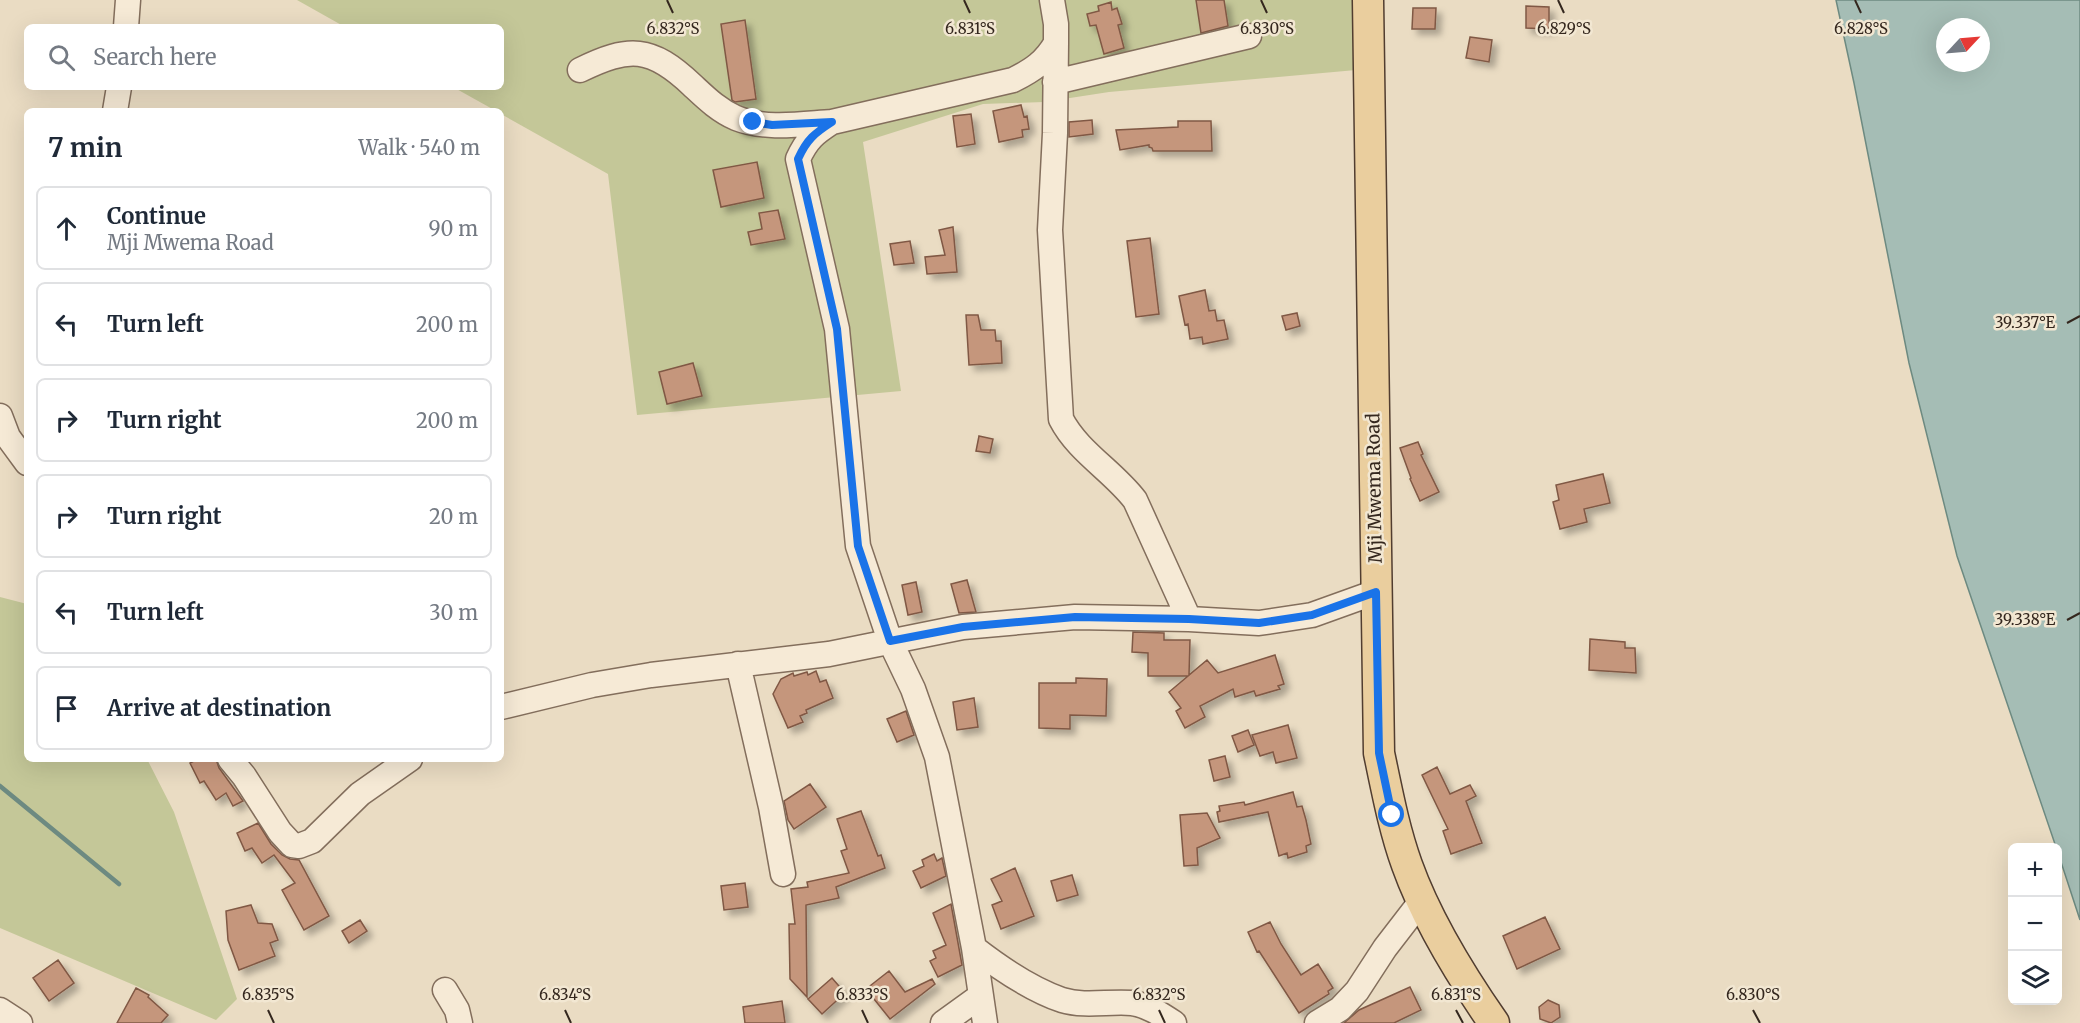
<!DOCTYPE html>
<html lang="en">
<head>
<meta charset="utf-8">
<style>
  body { margin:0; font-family:Merriweather,serif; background:#f6f6f7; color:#1f2937 }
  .controls { position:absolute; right:18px; bottom:18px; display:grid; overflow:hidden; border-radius:9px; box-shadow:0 6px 24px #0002 }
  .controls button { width:54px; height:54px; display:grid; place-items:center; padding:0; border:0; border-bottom:2px solid #e0e1e3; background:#fff; color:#1f2937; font:30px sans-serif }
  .compass { position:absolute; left:1936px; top:18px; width:54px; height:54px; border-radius:50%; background:#fff; box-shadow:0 6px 24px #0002; rotate:64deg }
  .stop { position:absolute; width:18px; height:18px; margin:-14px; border:4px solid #1a73e8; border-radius:50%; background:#fff }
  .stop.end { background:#1a73e8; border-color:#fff; box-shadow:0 2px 6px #0008 }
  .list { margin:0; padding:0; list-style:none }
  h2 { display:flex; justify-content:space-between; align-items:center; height:78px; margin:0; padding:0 24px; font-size:26px }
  h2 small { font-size:20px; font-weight:400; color:#747a83 }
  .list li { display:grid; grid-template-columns:39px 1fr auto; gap:18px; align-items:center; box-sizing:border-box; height:84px; margin:0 12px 12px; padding:0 12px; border:2px solid #e0e1e3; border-radius:9px }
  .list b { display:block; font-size:22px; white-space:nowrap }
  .list p { margin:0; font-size:20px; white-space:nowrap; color:#747a83 }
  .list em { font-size:20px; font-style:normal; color:#747a83 }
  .icon { flex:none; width:33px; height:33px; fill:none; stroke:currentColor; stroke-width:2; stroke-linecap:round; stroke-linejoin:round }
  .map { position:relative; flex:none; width:2080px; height:1023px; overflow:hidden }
  .search { position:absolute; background:#fff; box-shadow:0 6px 24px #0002; left:24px; top:24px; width:480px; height:66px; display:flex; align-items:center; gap:15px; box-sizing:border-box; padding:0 21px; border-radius:9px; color:#747a83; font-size:22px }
  .panel { position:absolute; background:#fff; box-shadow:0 6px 24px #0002; left:24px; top:108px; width:480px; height:654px; border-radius:9px }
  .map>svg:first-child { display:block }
  .green { fill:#c4c798 }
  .water { fill:#a5bdb5; stroke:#6d8a81; stroke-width:1.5; fill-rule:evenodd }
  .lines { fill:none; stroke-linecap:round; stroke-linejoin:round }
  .stream { stroke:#6d8a81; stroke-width:4.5 }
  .building { fill:#c5967c; stroke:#805844; stroke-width:1.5; filter:url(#shadow) }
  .minor-casing { stroke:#836e5c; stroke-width:27 }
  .major-casing { stroke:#513d30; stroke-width:33 }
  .minor { stroke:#f6ead6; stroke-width:24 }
  .major { stroke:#eace9e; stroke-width:30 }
  .route { stroke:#1a73e8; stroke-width:8 }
  .ticks { fill:none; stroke:#34271e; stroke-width:2 }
  .labels { text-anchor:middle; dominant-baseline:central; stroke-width:5; stroke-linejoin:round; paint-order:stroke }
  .street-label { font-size:18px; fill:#34271e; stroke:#f2e7d2 }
  .ticks-label { font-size:15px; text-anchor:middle; fill:#34271e; stroke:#f2e7d2; stroke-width:5; stroke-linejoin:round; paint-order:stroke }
</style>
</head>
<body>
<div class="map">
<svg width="2080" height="1023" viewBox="0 0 2080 1023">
  <defs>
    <filter id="shadow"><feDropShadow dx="5.5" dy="5.5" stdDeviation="3" flood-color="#0004"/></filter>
  </defs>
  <rect width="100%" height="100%" fill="#eadcc3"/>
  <path class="green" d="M297 0H1355L1356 70 1109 92 1044 102 983 104 863 142 901 391 637 415 608 174 501 114V111H496L453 87H501V27H345Z
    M0 597 27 604V759H147L174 812 237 999 216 1020 0 928Z"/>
  <path class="water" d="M1836 0H2080V920L2058 853V848L2056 847 1957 556 1909 363 1854 83ZM1945 27H1981V63H1945Z"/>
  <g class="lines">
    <path class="stream" d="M0 786 119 884"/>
  </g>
  <path class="building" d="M1196 0H1224L1228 26 1201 33Z
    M1111 2 1112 10 1117 8 1122 24 1118 25 1124 48 1104 54 1096 25 1090 26 1087 14 1099 11 1098 6Z
    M1526 6 1549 7V29L1526 28Z
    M1413 8H1436L1435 29H1412Z
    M745 20 756 99 735 102 732 100 721 24Z
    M1470 37 1492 40 1489 62 1466 58Z
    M1021 105 1024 117 1027 116 1029 129 1022 130 1023 137 999 142 993 111Z
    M971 114 975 144 957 147 953 116Z
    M1092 120 1093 134 1069 137V122Z
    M1178 121H1211L1212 151H1153L1152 148 1149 147V145L1120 150 1116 130 1178 127Z
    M757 162 764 198 721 207 713 170Z
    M778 210 785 239 751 245 748 232 762 229 759 213Z
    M953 227 957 272 927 274 925 257 945 255 939 230Z
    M1150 238 1159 314 1136 317 1127 241Z
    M910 241 914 263 894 265 890 244Z
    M1205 290 1209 311 1215 310 1217 321 1224 320 1228 339 1203 344 1202 337 1190 339 1188 324 1185 325 1179 296Z
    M1297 313 1300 326 1286 330 1282 316Z
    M966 315H978L981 330H995L996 341H1001L1002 363 969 365Z
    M693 363 702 396 667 404 659 372Z
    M979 436 993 439 990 453 976 451Z
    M1418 442 1423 454 1421 455 1439 492 1420 501 1410 479 1411 478 1400 448Z
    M1603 474 1610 503 1584 509 1587 522 1560 529 1553 502 1559 500 1556 485Z
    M967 580 976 612 959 613 951 584Z
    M916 582 922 612 908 615 902 585Z
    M1133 632 1164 633V640H1190L1189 675 1207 660 1218 673 1275 655 1284 684 1278 686 1280 689 1256 696 1254 691 1235 697 1233 689 1200 706 1205 717 1185 728 1176 711 1181 708 1169 692 1188 676H1148V653L1132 652Z
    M1590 639 1625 642V648H1635L1636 673 1589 670Z
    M816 671 820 682 826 680 833 698 806 710 807 713 800 716 803 722 788 728 773 694 781 679 793 673 794 676 807 672 808 675Z
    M1076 678 1107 679 1106 716 1070 715V729L1039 728V683H1076Z
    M974 698 978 727 957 730 953 702Z
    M906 711 914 735 897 742 887 719Z
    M1288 725 1297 758 1276 763 1273 752 1260 756 1252 735Z
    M1248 730 1254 745 1238 752 1232 736Z
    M1225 756 1230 777 1214 781 1209 760Z
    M198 759H216L219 768 243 801 233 806 226 793 216 800 204 781 200 783 190 763Z
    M1437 767 1450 794 1470 785 1476 796 1466 801 1482 843 1451 854 1443 831 1448 829 1422 775Z
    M810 784 826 807 794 829 788 820 784 801Z
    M1293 792 1297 807 1302 806 1306 820 1311 844 1306 846 1307 852 1288 858 1287 853 1279 856 1268 812 1219 822 1217 812 1220 811 1219 806 1244 802 1245 805Z
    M861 811 878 856 881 855 885 868 836 887 839 898 806 905 807 997 790 979 789 924H795L791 889 808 887 807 882 849 873 841 851 847 849 837 819Z
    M1207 813 1220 838 1197 848 1198 865 1184 866 1180 815Z
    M258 823 271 844 282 855 290 859 299 860 329 916 304 930 282 890 295 883 274 855 262 863 252 848 245 851 237 833Z
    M934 854 937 861 942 858 946 876 921 888 913 871 924 866 922 860Z
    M1015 868 1034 916 1001 929 992 905 1002 901 991 879Z
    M1072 875 1078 895 1057 901 1051 881Z
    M745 883 748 907 724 910 721 886Z
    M951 904 962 965 938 977 930 961 936 958 933 951 946 945 933 913Z
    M251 905 258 923 272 924 278 940 270 943 275 956 239 970 228 940 226 911Z
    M1545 917 1560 949 1517 969 1503 936Z
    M360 920 367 931 349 943 342 931Z
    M1270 922 1281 944 1301 975 1318 964 1333 988 1328 991 1329 994 1299 1013 1259 951 1257 952 1248 932Z
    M58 960 74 983 49 1001 33 978Z
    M889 971 905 992 932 979 935 984 890 1019 866 989Z
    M832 978 845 993 822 1014 808 999Z
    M1410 987 1421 1010 1394 1023H1344L1359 1010Z
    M136 988 149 995 148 997 168 1015 161 1023H117Z
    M1548 1000 1559 1005 1560 1017 1551 1023 1540 1019 1539 1007Z
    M782 1001 785 1023H745L743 1007Z"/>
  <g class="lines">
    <defs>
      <path id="minor" d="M1052 0 1056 24V43L1055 133 1050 230 1061 419C1078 452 1113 471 1135 500L1189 619
        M126 27 128 0
        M580 70C629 46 651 46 692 85 706 98 718 110 736 118 766 130 801 124 832 122
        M1055 82 1249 36
        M115 111 119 87
        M0 416 8 437 27 463
        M738 664 771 807 783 874
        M501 707 592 685 651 675 829 654 963 627 1075 617 1189 619 1259 623 1312 615 1376 592
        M230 759 244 776 280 832 292 845 299 846 312 841 360 794 410 759
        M974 948C1001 969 1030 989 1062 1000 1086 1007 1108 1001 1132 1003 1147 1005 1162 1015 1174 1023
        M445 990 457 1010 460 1023
        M0 1010 20 1023
        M943 1023 979 997
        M985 1023 974 948 937 757 913 689 890 641 858 546 837 329 798 159C807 139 815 133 832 122L1013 80C1033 70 1045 62 1056 43
        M1317 1023 1340 1009 1357 991 1385 948 1422 900"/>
      <path id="major" d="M1368 0 1379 753C1387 791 1394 829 1407 865 1426 918 1462 977 1494 1023"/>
    </defs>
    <use href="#minor" class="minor-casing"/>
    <use href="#major" class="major-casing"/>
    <use href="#minor" class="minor"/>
    <use href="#major" class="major"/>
  </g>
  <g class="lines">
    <path class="route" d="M753 122 772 125 832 122C815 133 807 139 798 159L837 329 858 546 890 641 963 627 1075 617 1189 619 1259 623 1312 615 1376 592 1379 753 1392 815"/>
  </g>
  <path class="ticks" d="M667 0 673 13M964 0 970 13M1261 0 1267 13M1558 0 1564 13M1855 0 1861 13M2067 323 2080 316M2067 620 2080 613M268 1010 274 1023M565 1010 571 1023M862 1010 868 1023M1159 1010 1165 1023M1456 1010 1463 1023M1753 1010 1760 1023"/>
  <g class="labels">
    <g class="street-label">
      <text transform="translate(1374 488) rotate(-91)">Mji Mwema Road</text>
    </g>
  </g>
  <g class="ticks-label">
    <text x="673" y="34">6.832°S</text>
    <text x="970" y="34">6.831°S</text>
    <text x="1267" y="34">6.830°S</text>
    <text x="1564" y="34">6.829°S</text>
    <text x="1861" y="34">6.828°S</text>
    <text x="2025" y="328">39.337°E</text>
    <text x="2025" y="625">39.338°E</text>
    <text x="268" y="1000">6.835°S</text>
    <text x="565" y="1000">6.834°S</text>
    <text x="862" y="1000">6.833°S</text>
    <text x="1159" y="1000">6.832°S</text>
    <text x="1456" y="1000">6.831°S</text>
    <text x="1753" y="1000">6.830°S</text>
  </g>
</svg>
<div class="controls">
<button>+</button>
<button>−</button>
<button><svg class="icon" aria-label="layers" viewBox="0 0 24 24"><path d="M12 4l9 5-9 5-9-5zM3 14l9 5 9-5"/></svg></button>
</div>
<svg class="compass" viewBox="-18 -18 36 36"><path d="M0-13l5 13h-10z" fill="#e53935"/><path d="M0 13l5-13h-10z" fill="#747a83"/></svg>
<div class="stop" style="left:1392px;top:815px"></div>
<div class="stop end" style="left:753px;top:122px"></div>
<div class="search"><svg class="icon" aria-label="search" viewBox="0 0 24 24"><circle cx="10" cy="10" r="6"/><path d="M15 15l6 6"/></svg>Search here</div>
<section class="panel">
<h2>7 min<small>Walk · 540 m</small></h2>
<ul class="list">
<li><svg class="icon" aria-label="ahead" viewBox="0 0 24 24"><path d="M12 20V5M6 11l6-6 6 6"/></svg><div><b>Continue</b><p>Mji Mwema Road</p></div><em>90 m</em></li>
<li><svg class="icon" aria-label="left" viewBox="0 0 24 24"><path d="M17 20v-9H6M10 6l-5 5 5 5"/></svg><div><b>Turn left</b></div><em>200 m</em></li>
<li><svg class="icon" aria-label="right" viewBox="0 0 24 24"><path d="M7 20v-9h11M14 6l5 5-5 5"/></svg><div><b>Turn right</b></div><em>200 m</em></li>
<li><svg class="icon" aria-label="right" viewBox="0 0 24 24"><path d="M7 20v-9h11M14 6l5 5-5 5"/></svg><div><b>Turn right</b></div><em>20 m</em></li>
<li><svg class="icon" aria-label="left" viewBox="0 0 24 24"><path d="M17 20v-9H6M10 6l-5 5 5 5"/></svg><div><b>Turn left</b></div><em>30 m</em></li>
<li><svg class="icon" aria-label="arrive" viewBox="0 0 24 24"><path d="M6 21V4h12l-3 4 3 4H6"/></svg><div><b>Arrive at destination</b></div></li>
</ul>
</section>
</div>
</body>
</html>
